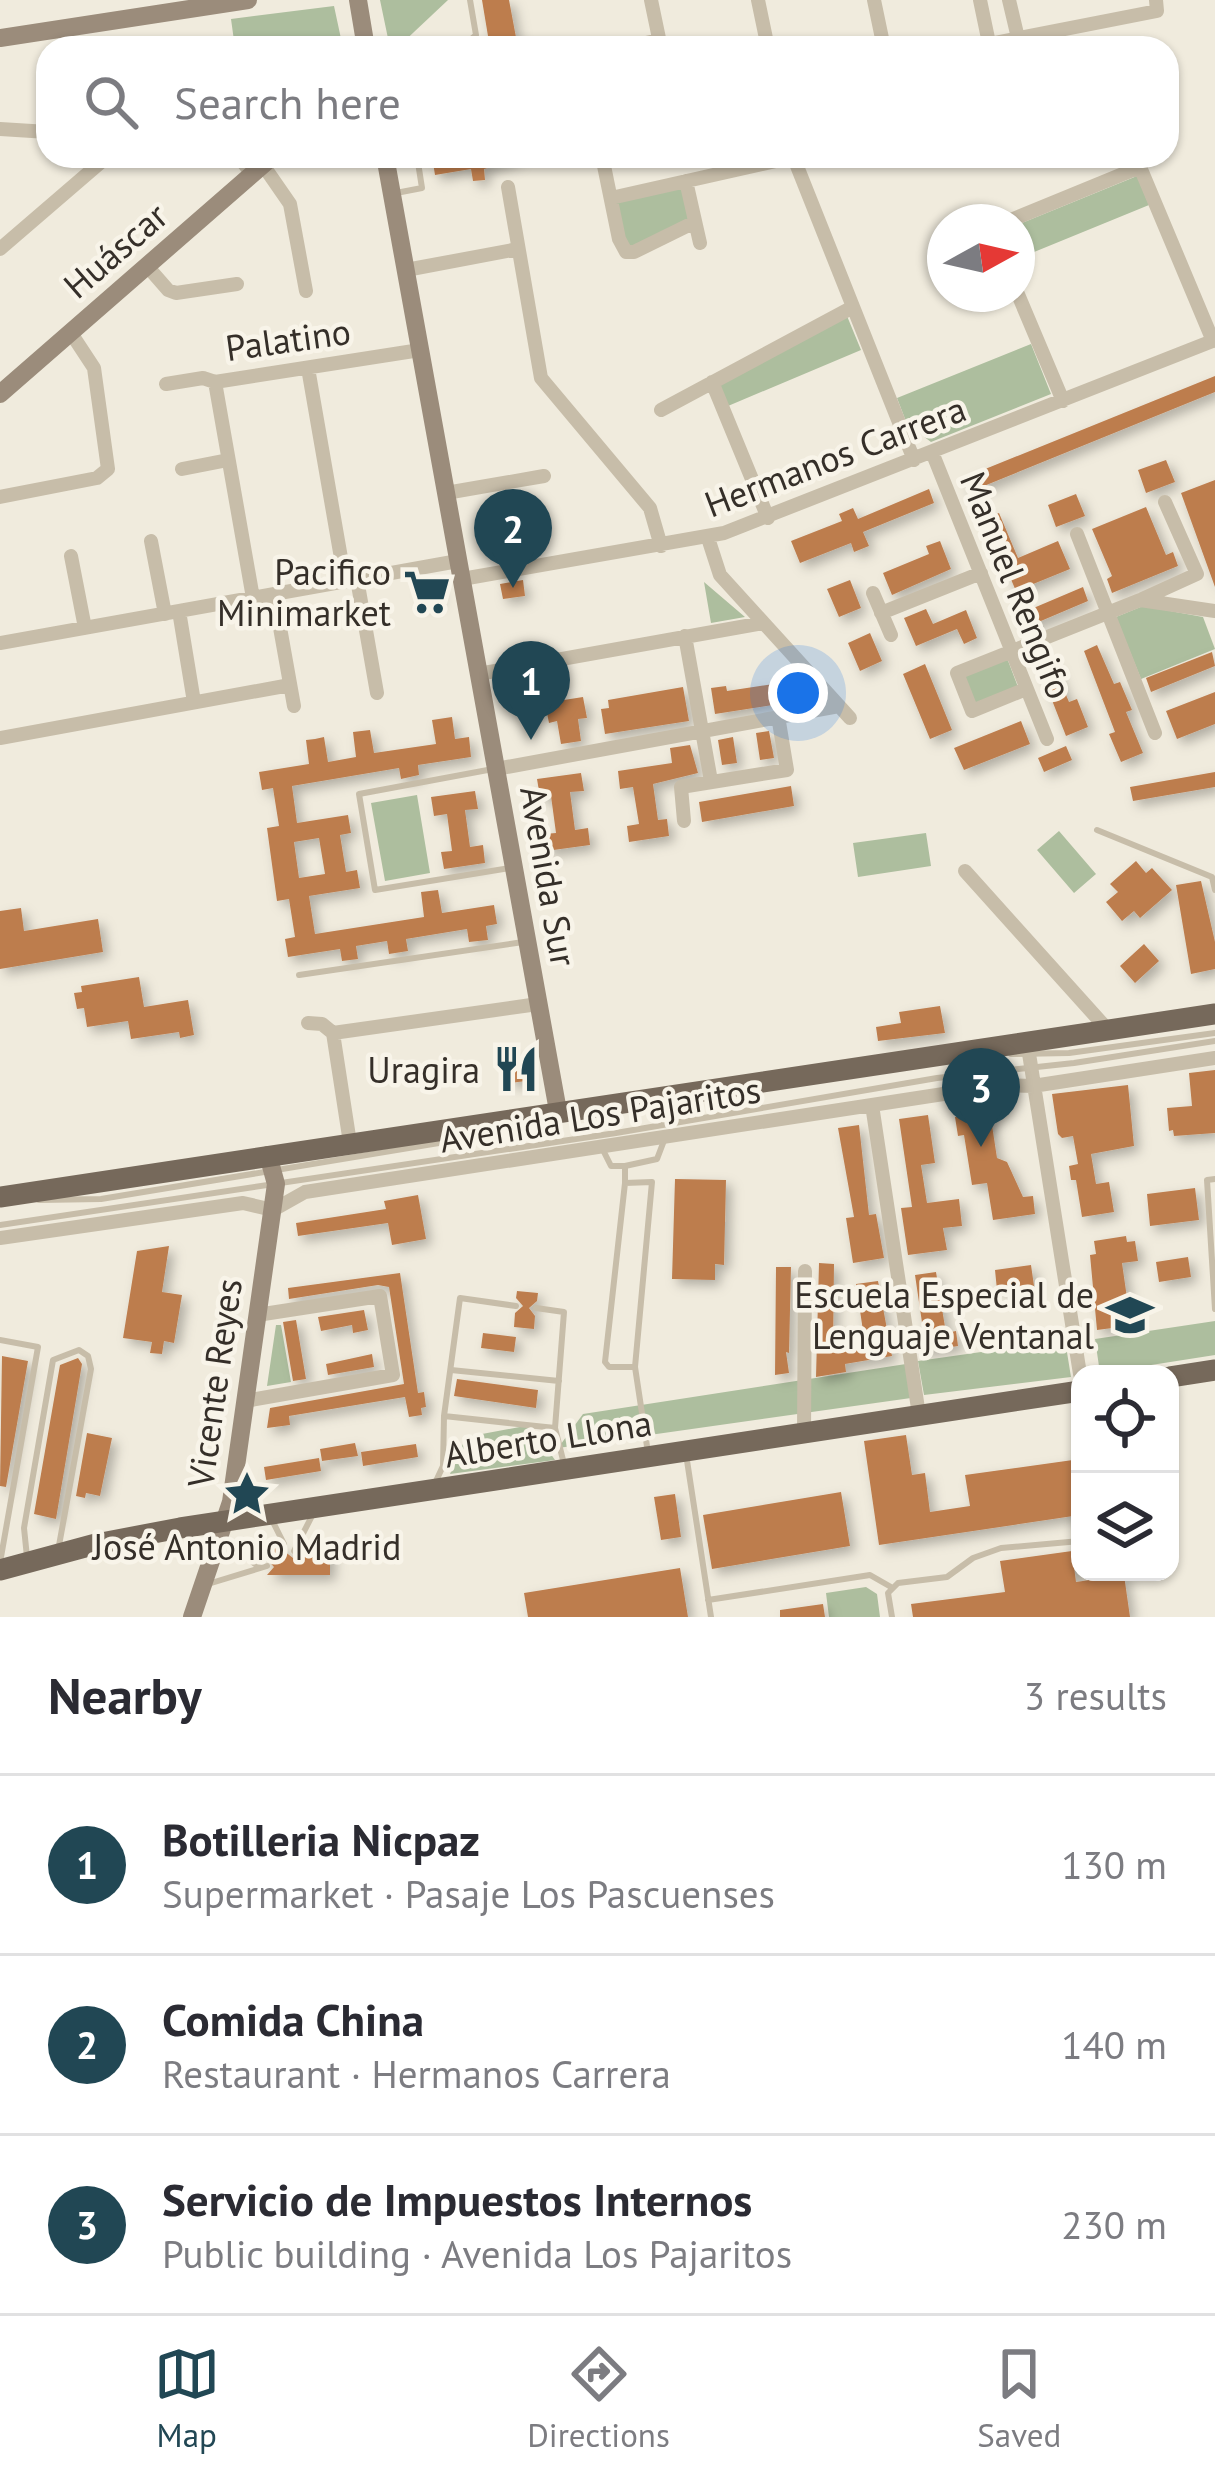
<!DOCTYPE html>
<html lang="en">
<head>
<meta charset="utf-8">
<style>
  body { margin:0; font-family:"PT Sans",sans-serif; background:#f7f7f7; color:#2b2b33 }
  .controls { position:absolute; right:36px; bottom:36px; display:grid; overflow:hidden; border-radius:24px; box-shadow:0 3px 9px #0004 }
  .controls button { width:108px; height:108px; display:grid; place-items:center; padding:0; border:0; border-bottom:3px solid #e1e1e2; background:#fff; color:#2b2b33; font:60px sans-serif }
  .compass { position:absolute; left:927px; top:204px; width:108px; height:108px; border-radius:50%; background:#fff; box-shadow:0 3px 9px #0004; rotate:82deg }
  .you { position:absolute; left:798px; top:693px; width:42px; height:42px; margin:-30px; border:9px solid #fff; border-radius:50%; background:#1a73e8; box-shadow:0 0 0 18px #1a73e833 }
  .badge { display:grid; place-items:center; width:78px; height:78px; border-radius:50%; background:#214754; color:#fff; font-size:39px; font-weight:700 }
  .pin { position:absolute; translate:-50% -99px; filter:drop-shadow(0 3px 6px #0008) }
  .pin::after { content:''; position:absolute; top:63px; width:42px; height:36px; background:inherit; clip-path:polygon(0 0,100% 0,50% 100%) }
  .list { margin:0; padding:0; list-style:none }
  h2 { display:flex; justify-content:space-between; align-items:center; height:156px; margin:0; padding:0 48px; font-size:51px }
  h2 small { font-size:39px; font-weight:400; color:#7c7c81 }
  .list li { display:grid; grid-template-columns:78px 1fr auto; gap:36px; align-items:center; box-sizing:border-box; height:180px; padding:0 48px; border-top:3px solid #e1e1e2 }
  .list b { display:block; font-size:45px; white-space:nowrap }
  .list p { margin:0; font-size:39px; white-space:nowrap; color:#7c7c81 }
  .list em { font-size:39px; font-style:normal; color:#7c7c81 }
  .icon { flex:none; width:66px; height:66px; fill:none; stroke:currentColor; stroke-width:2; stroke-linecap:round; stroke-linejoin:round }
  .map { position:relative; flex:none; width:1215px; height:1617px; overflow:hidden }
  .search { position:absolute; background:#fff; box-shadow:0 3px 9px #0004; left:36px; right:36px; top:36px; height:132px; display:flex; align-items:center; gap:30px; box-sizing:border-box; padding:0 42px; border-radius:36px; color:#7c7c81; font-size:45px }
  .sheet { height:696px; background:#fff }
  nav { display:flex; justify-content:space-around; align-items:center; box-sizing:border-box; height:168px; border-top:3px solid #e1e1e2; background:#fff; font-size:33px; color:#7c7c81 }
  nav a { display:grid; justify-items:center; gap:6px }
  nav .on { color:#214754 }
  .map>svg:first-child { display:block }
  .green { fill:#adbe9e }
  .building { fill:#bd7d4e; fill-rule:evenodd; filter:url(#shadow) }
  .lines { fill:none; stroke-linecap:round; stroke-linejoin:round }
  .lane { stroke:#c7bda9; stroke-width:6 }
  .street { stroke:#c7bda9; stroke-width:14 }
  .secondary { stroke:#9b8c7b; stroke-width:18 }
  .primary { stroke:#76695b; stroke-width:21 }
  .labels { text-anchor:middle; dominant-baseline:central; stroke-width:9; stroke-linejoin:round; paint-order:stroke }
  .street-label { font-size:36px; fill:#352f29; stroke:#f8f4e9 }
  .poi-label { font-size:36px; fill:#352f29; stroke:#f8f4e9; text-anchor:end }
</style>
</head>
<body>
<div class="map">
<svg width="1215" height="1617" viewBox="0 0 1215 1617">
  <defs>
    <filter id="shadow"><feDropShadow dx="5.5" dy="5.5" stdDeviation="6" flood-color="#0004"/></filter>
  </defs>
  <rect width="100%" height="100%" fill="#f0ebdd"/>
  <path class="green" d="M380 0H448L397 48H390Z
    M334 6 343 48H235L231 19Z
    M1137 176 1149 205 1017 259V225Z
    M682 186 688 219 635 246 627 245 615 201Z
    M847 316 861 350 728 406 719 384Z
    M1031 344 1051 394 931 442 907 424 897 398Z
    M704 582 745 617 711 623Z
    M1143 606 1203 617 1215 649 1141 679 1116 617Z
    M1007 658 1018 687 973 705 962 676Z
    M417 795 430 873 385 881 371 803Z
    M1059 831 1096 874 1074 893 1037 850Z
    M926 833 931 866 858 877 853 843Z
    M1215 1321V1355L1100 1373 1095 1339Z
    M276 1325H281L291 1382 267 1386Z
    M1065 1340 1071 1377 924 1395 918 1361Z
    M906 1364 911 1398 558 1448 583 1414Z
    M530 1425 555 1460 450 1474 466 1437Z
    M866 1587 877 1594 880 1617H829L826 1593Z"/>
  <path class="building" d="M482 0H509L518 48H490Z
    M432 156H517V159L484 169 485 180 473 181 471 169 435 175Z
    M1215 376V392L969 492 963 478Z
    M1166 460 1175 482 1146 493 1138 470Z
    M1215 480V587L1181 493Z
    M929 489 934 503 863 532 869 546 854 552 851 543 800 563 791 541 842 521 839 514 853 508 858 519Z
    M1076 494 1085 516 1056 527 1048 505Z
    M1146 507 1166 555 1173 552 1178 566 1112 593 1107 579 1112 576 1092 529Z
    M999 513 1018 558 1058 541 1070 569 1016 591 985 519Z
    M940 541 951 569 892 595 883 573 929 554 926 546Z
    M523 580 525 596 503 599 500 584Z
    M850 580 861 608 839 617 827 589Z
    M435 582 438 599 419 603 416 586Z
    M1083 587 1088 601 1022 629 1017 615Z
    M926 609 933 624 966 610 977 638 964 644 957 629 916 646 904 618Z
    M870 633 882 661 860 671 848 643Z
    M1097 645 1114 684 1120 682 1132 710 1126 712 1143 753 1121 762 1109 734 1115 732 1084 651Z
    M1212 652 1215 666 1151 692 1146 678Z
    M1052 662 1069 702 1077 699 1088 727 1066 736 1039 667Z
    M925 664 952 730 930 739 903 674Z
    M800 680 806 700 715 714 711 688 726 686 727 691Z
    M683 687 689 721 605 734 601 709 609 708 608 700Z
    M1215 692V724L1177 739 1166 711Z
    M583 697 587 718 578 719 581 741 561 744 557 721 549 723 545 703Z
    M452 717 455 739 469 737 471 757 418 765 419 775 401 779 399 768 292 786 297 823 348 815 351 833 340 835 346 872 357 870 360 888 309 896 315 934 424 917 421 892 438 890 442 913 494 905 497 924 486 926 488 940 469 942 467 929 406 939 408 951 389 954 387 941 356 946 358 959 342 961 340 949 288 957 285 939 295 937 289 899 277 901 267 828 279 826 273 788 262 790 259 772 309 764 306 740 315 739 324 737 328 762 356 757 353 732 370 730 374 753 436 744 432 720ZM319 838 325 874 299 878 294 842Z
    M1021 721 1030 744 964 770 954 748Z
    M769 731 774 758 760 760 756 733Z
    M733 737 737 763 722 765 718 740Z
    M690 745 698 773 653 784 658 820 667 819 669 836 629 842 627 826 639 824 633 787 620 789 618 771 672 763 670 748Z
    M1066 746 1072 760 1044 772 1038 758Z
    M1215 772V787L1133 801 1130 787Z
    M581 773 584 791 570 792 575 830 588 828 590 845 546 851 544 834 556 833 551 796 540 797 537 779Z
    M791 786 794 806 702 822 699 802Z
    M475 791 478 809 465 810 470 847 483 845 485 863 444 869 441 852 452 851 447 814 434 816 431 797Z
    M1136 861 1146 873 1152 868 1172 890 1140 918 1134 911 1122 921 1106 902 1118 892 1110 884Z
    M1201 881 1215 942V969L1191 974 1176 885Z
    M21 908 24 931 98 919 103 952 0 969V911Z
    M1144 944 1159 961 1135 983 1120 966Z
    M139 977 144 1007 188 1000 194 1035 180 1038 179 1032 131 1039 128 1021 87 1027 84 1008 77 1009 74 993 82 992 81 986Z
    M940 1006 945 1033 878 1041 876 1027 901 1023 899 1012Z
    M522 1055 526 1081 510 1083 506 1058Z
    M1215 1070V1133L1174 1136 1173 1130 1169 1131 1167 1108 1192 1106 1189 1073Z
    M1128 1085 1134 1146 1091 1154 1096 1184 1109 1182 1114 1212 1082 1217 1076 1180H1071L1069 1166 1078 1164 1073 1136 1062 1138 1058 1134 1052 1094Z
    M990 1112 997 1158 1007 1162 1023 1197 1033 1196 1035 1214 993 1220 987 1183 972 1185 964 1135 958 1136 955 1117Z
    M928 1115 935 1163 921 1165 927 1203 959 1199 962 1226 943 1228 947 1250 908 1255 901 1208 912 1207 899 1119Z
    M859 1125 869 1215 876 1214 884 1258 853 1263 846 1218 854 1217 838 1128Z
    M675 1179 726 1180 724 1265 715 1264V1280L672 1279Z
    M1195 1188 1199 1220 1150 1226 1147 1194Z
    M418 1195 426 1239 392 1245 388 1223 298 1236 296 1223 386 1209 384 1201Z
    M1126 1236 1127 1242 1135 1241 1138 1261 1122 1263 1127 1298 1116 1299 1120 1327 1097 1330 1090 1255 1096 1254 1094 1241Z
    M169 1246 162 1292 182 1295 174 1343 164 1341 162 1354 150 1353 152 1342 123 1338 137 1251Z
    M1188 1257 1191 1277 1159 1282 1156 1262Z
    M819 1263 834 1264 833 1349 865 1344 856 1284 878 1281 892 1356 845 1364 846 1372 816 1377Z
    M1031 1265 1034 1286 997 1290 995 1270Z
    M776 1267H791L789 1353 786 1352 789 1373 775 1375Z
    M936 1272 946 1333 956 1331 958 1346 921 1352 919 1337 924 1336 915 1275Z
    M400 1273 418 1393 424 1392 426 1407 421 1408 422 1415 409 1417 405 1397 289 1416 290 1425 267 1428 270 1408 404 1384 389 1287 378 1285 289 1299 288 1288Z
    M517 1291 538 1293 537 1301 529 1308 535 1316 534 1329 514 1327 515 1313 523 1306 516 1298Z
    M364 1310 368 1330 353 1333 352 1325 321 1331 318 1317Z
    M296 1320 306 1379 293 1381 283 1322Z
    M483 1333 516 1337 514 1352 481 1348Z
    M372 1354 374 1367 328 1375 326 1364Z
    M2 1356 28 1361 6 1487 0 1486Z
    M78 1358 82 1364 56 1519 34 1514 60 1365Z
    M457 1379 538 1390 536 1408 454 1396Z
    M87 1433 112 1438 100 1496 86 1493 85 1498 76 1496Z
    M906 1435 912 1475 925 1473 930 1512 970 1506 965 1475 1080 1459V1515L879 1545 864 1441Z
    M355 1443 358 1456 322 1461 320 1449Z
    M416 1444 418 1457 363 1466 361 1452Z
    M319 1458 321 1471 266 1480 264 1467Z
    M841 1492 850 1546 712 1569 703 1515Z
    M675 1494 681 1537 661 1540 654 1497Z
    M267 1544H275L293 1558 304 1547 330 1548V1575H267L274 1567 267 1559Z
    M1072 1551 1076 1582 1124 1575 1130 1617H913L911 1604 1005 1592 1000 1561Z
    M680 1568 688 1617H528L524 1593Z
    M823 1604 825 1617H780V1610Z"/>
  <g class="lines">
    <path class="lane" d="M424 48 470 40 476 35 470 0
      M396 193 422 188 417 156
      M493 769 359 794 375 890 510 868
      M1097 830 1212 877 1215 890
      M299 975 523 942
      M1011 1054 1069 1053 1215 1033
      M603 1150 611 1166H625
      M1215 1179 1207 1180 1215 1309
      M625 1183V1166L657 1159 665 1138
      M39 1200 101 1199 548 1125
      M0 1225 616 1133 937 1078 1074 1063 1215 1041
      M536 1308 564 1312 555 1428
      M0 1340 38 1347 1 1557
      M635 1367H609L605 1362 625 1183 652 1182 635 1367 648 1453
      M451 1370 559 1381
      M1080 1403V1406
      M444 1416 460 1298 516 1306
      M686 1454 711 1617
      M436 1481 443 1466 444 1416 555 1428 564 1464
      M272 1520 284 1544
      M224 1540 259 1567
      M294 1551 314 1512
      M27 1557 24 1528 53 1360 79 1350 88 1356 91 1369 58 1551
      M208 1584 267 1566
      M708 1600 870 1575 891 1587
      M892 1617 888 1593 898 1583 947 1577 973 1558 1001 1548 1080 1541"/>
    <path class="street" d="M651 0 661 48
      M758 0 768 48
      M874 0 884 48
      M980 0 990 48
      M1009 0 1018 38
      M989 44 1157 11 1156 0
      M624 48 659 40
      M0 129 48 132
      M238 156 252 174
      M602 156 619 239 626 252H634L695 222
      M793 156 914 460
      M263 165 290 204 306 291
      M686 181 700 243
      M508 187 541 378 650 508 661 546
      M611 198 798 156
      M1006 222 1140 167 1213 341
      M0 249 108 156
      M147 266 168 290 176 293 237 284
      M406 270 518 249
      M1017 292 1063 401
      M308 368 345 581
      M215 382 253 598
      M712 382 768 518
      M166 384 203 378 215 382 420 350
      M661 410 853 307
      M932 452 1047 739
      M182 469 228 460
      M446 493 544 476
      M0 497 97 478 108 469 94 368 71 333
      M1077 534 1155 733
      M708 538 720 575 850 718
      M151 541 165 614
      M71 556 85 628
      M357 579 377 693
      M462 579 724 533 1215 340
      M873 593 891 635
      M274 594 294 706
      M1142 599 1197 574 1165 502
      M179 611 194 702
      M881 613 981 573
      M685 636 711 781
      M0 643 458 561
      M478 674 763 623
      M1026 689 972 711 957 673 1140 600 1215 611
      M0 738 290 685
      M496 769 839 706
      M684 821 681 787 787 770 778 716
      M965 871 1108 1030
      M308 1023 322 1024 333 1033 350 1143
      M333 1033 538 1004
      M1027 1041 1080 1374
      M872 1105 919 1415
      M0 1238 243 1203 273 1210 305 1192 1002 1085 1033 1086 1215 1058
      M245 1401 393 1375 380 1296 257 1315
      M804 1433 805 1271"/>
    <path class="secondary" d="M358 0 366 48
      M0 38 248 0
      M385 156 558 1111
      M0 394 273 156
      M192 1617 231 1502 276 1184 268 1155"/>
    <path class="primary" d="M0 1197 1215 1014
      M1170 1377 1215 1370
      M0 1570 96 1544 180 1528 1080 1391"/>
  </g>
  <defs>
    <symbol id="supermarket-bare" viewBox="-9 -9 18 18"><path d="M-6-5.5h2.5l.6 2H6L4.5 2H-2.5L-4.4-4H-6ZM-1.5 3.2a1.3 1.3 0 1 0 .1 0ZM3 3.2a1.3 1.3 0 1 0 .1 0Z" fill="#214754" stroke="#f8f4e9" stroke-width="2.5" paint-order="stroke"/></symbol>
    <symbol id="restaurant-bare" viewBox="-9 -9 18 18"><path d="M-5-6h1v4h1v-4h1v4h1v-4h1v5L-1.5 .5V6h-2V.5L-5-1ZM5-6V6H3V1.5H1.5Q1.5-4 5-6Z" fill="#214754" stroke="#f8f4e9" stroke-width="2.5" paint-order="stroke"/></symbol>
    <symbol id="school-bare" viewBox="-9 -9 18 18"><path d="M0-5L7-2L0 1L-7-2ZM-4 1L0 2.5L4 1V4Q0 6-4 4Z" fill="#214754" stroke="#f8f4e9" stroke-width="2.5" paint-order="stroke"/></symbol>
    <symbol id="sight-bare" viewBox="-9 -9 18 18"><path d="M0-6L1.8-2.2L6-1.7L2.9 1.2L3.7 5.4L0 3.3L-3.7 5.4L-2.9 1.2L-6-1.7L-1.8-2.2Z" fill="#214754" stroke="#f8f4e9" stroke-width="2.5" paint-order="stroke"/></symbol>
  </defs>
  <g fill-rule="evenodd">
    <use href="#supermarket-bare" x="394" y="559" width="66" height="66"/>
    <use href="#restaurant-bare" x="483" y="1036" width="66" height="66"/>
    <use href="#school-bare" x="1097" y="1282" width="66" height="66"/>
    <use href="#sight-bare" x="214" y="1461" width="66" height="66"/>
  </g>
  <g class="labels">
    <g class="street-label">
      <text transform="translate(115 250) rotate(-41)">Huáscar</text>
      <text transform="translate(288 339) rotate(-8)">Palatino</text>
      <text transform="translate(835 456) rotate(-21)">Hermanos Carrera</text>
      <text transform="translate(1017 585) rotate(68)">Manuel Rengifo</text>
      <text transform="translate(549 876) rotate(80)">Avenida Sur</text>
      <text transform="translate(600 1114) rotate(-9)">Avenida Los Pajaritos</text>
      <text transform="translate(214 1383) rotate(-82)">Vicente Reyes</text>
      <text transform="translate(548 1438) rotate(-9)">Alberto Llona</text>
    </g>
    <g class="poi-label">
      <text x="391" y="571">Pacifico<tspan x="391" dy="41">Minimarket</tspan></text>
      <text x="480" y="1069">Uragira</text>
      <text x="1094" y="1294">Escuela Especial de<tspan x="1094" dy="41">Lenguaje Ventanal</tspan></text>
      <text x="247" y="1546" text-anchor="middle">José Antonio Madrid</text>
    </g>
  </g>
</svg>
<div class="controls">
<button><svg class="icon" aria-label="locate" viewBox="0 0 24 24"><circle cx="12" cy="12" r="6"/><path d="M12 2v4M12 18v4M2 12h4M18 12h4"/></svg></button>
<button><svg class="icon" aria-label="layers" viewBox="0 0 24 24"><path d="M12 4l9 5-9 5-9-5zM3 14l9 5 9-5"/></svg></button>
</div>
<svg class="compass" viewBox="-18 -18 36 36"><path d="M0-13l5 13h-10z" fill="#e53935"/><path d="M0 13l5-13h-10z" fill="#7c7c81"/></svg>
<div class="you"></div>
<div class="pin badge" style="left:531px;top:740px">1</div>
<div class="pin badge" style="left:513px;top:588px">2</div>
<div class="pin badge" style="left:981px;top:1147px">3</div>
<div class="search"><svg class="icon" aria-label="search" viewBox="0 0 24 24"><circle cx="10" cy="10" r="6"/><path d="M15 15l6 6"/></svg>Search here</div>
</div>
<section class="sheet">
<h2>Nearby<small>3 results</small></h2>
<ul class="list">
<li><span class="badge">1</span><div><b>Botilleria Nicpaz</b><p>Supermarket · Pasaje Los Pascuenses</p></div><em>130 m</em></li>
<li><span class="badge">2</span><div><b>Comida China</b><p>Restaurant · Hermanos Carrera</p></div><em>140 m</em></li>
<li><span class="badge">3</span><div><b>Servicio de Impuestos Internos</b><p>Public building · Avenida Los Pajaritos</p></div><em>230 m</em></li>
</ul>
</section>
<nav>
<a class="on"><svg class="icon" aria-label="map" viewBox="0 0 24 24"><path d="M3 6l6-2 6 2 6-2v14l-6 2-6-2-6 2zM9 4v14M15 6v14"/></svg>Map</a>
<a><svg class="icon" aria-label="directions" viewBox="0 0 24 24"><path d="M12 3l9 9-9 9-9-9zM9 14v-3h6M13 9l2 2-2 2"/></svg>Directions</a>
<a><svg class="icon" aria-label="saved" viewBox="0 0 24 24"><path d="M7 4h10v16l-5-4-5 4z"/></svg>Saved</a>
</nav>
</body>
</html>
